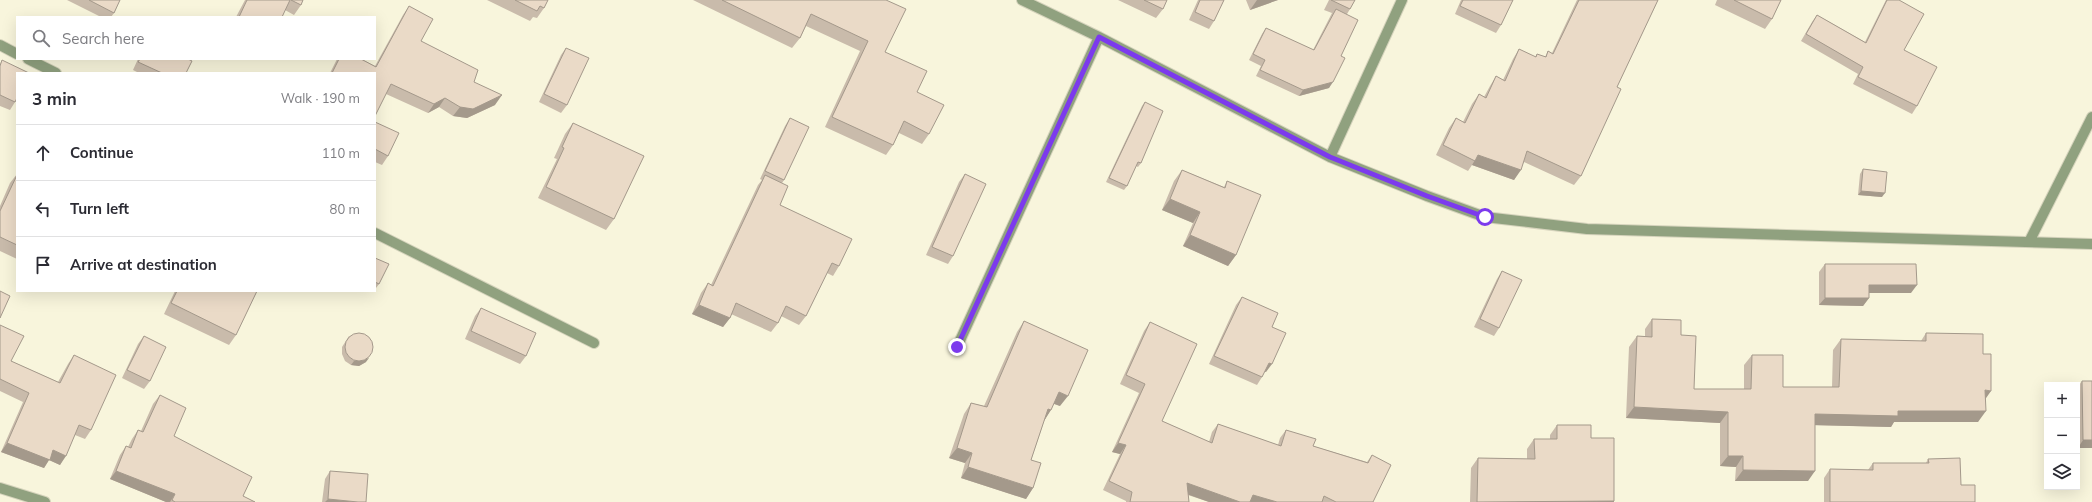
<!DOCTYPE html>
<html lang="en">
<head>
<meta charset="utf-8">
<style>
  body { margin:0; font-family:Mulish,sans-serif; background:#f2f2f3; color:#2b2b33 }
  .controls { position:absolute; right:12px; bottom:12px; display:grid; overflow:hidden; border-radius:0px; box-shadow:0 4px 16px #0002 }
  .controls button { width:36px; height:36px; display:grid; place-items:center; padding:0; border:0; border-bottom:1px solid #e1e1e2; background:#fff; color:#2b2b33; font:20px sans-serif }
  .stop { position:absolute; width:12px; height:12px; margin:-9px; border:3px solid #7c3aed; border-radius:50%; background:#fff }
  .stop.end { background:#7c3aed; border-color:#fff; box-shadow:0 1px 4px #0008 }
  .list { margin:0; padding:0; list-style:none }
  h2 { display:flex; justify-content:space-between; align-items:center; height:52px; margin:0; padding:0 16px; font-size:17px }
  h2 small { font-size:13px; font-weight:400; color:#7c7c81 }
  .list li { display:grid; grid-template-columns:26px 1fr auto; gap:12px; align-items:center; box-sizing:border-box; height:56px; padding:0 16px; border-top:1px solid #e1e1e2 }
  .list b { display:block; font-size:15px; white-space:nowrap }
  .list em { font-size:13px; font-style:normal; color:#7c7c81 }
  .icon { flex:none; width:22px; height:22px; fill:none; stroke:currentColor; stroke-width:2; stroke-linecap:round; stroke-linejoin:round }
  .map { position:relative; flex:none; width:2092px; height:502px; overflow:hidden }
  .search { position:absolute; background:#fff; box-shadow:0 4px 16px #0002; left:16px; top:16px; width:360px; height:44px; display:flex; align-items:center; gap:10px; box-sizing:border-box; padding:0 14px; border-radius:0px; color:#7c7c81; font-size:15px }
  .panel { position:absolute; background:#fff; box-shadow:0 4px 16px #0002; left:16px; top:72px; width:360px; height:220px; border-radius:0px }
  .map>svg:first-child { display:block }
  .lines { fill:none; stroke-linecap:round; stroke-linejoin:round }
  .street-casing { stroke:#d5d3bc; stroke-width:12 }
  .street { stroke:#90a17f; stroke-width:10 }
  .wall { fill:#c9bbab }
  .shaded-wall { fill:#a4998b }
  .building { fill:#eadac7; stroke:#a4998b }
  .route { stroke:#7c3aed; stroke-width:5 }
</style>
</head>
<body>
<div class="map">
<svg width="2092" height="502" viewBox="0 0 2092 502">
  <rect width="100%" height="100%" fill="#f8f5dc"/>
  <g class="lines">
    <defs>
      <path id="street" d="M1022 0 1099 37 1330 157 1427 196 1485 217 1587 229 2092 244
        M0 45 17 54
        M28 59 56 73
        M1330 157 1402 0
        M375 233 594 343
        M2029 242 2092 117
        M957 347 1099 37
        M0 488 45 502"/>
    </defs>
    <use href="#street" class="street-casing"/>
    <use href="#street" class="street"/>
  </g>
  <path class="wall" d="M67 0H120L114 13 111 17H101Z
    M245 0H303L301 5 294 15 285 10 282 17H236Z
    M487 0H548L544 8 537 18 533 17 530 21Z
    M693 0H886L885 52 917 92 929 134 922 144 899 133 893 145 886 155 825 127 860 51 806 26 800 38 792 48Z
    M1118 0H1167L1163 9 1156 18Z
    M1198 0H1224L1214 21 1209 29 1189 20Z
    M1246 0H1278L1250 10Z
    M1329 0H1355L1350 9 1347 14 1341 56 1329 88 1299 96 1256 76 1261 66 1249 60 1262 34 1266 28 1313 50 1332 13 1324 10Z
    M1461 0H1513L1501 25 1496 33 1455 14Z
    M1577 0H1658L1617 87 1581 176 1574 185 1524 162 1514 180 1472 165 1468 171 1436 155 1449 128 1456 118 1463 122 1472 104 1479 94 1484 97 1490 86 1496 76 1503 80 1513 59 1519 49 1535 57 1537 54 1545 57 1548 51 1552 53Z
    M1717 0H1781L1772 19 1765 29 1715 5Z
    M1886 0H1899L1904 50 1917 106 1912 114 1853 84 1858 74 1801 41 1812 22 1817 15 1865 42Z
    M409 6 421 41 474 82 495 105 467 118 453 116 439 107 428 113 386 94 375 73H330L337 59H361L375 66 403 15Z
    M566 48 567 105 561 113 539 102 561 55Z
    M138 59H188L186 73H139L133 70Z
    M2 60 15 102 10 110 0 106V64Z
    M1145 102 1141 163 1138 167 1136 166 1127 186 1124 190 1106 182 1142 106Z
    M790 118 784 180 782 183 780 205 839 266 833 276 827 273 806 316 799 325 781 316 778 323 771 332 731 314 730 318 723 327 692 314 701 293 708 283 711 285 758 185 762 180 760 179 785 126Z
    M375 122 388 156 382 165 375 162Z
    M573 123 614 219 606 230 538 198 557 159 554 158 565 134Z
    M1863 169 1882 197 1858 195 1860 174Z
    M1182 170 1224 187 1227 181 1236 255 1228 266 1183 246 1193 223 1162 210 1174 181Z
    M17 174V259L0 251V206L10 183Z
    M965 174 953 256 948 264 926 255 959 182Z
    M375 258 379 284 376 288H375Z
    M1825 264 1911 293H1869V298L1863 306 1819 305V272Z
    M1502 271 1499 328 1494 336 1474 327 1497 279Z
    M175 291H257L236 335 229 345 164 314Z
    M1242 297 1272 327 1266 372 1265 371 1262 377 1257 385 1209 364 1236 305Z
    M481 308 526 356 520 364 465 339 475 316Z
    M1652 319 1681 335 1694 389H1744V365L1752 355 1783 387H1832L1833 350 1841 339 1921 341 1926 333 1983 354 1985 399 1978 422H1894L1891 427 1815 425 1808 481H1735L1736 467 1720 466V423L1626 418 1629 347 1637 336H1645V329Z
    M1024 321 1060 406 1054 404 1044 421 1031 460 1033 488 1026 499 961 478 965 463 949 458 964 414 971 403 984 406 1017 332Z
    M1150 322 1162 421 1209 442 1212 432 1218 424 1278 445 1280 438 1286 430 1313 446 1367 462 1372 455 1373 502H1209L1188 495 1189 502H1126V501L1103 490 1120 454 1112 452 1139 393 1120 384 1144 331Z
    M0 325 11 361 58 382 68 364 74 355 91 430 85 439 75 435 60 465 49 460 44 468 1 452 23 402 0 391Z
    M144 336 150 381 144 389 122 378 138 344Z
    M349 336 366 362 359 366 351 365 345 361 342 354V347Z
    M2082 381H2092V448H2078L2077 388Z
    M160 395 174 436 243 496 255 502H166L110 479 120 455 126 446 128 447 132 439 138 430 141 431 153 404Z
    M1557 425 1591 438 1614 501V502H1470L1471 468 1478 458 1527 459V449L1534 439H1550V435Z
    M1928 459 1961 485 1975 502H1824V478L1830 469 1868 470 1873 463H1926Z
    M330 471 366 502H322L325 479Z"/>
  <path class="shaded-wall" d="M1257 0H1278L1250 10Z
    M1333 82 1329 88 1299 96 1303 90Z
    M502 95 495 105 467 118 453 116 460 107Z
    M445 98 439 107 428 113 434 104Z
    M1478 155 1521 170 1514 180 1472 165Z
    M1861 191 1885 193 1882 197 1858 195Z
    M1170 199 1200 212 1193 223 1162 210Z
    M1190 235 1236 255 1228 266 1183 246Z
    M1869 285H1917L1911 293H1863Z
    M1825 298H1869L1863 306 1819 305Z
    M699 305 730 318 723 327 692 314Z
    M369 358 366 362 359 366 351 365 354 361Z
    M1269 363 1272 364 1266 372 1263 371Z
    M1985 390 1991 391 1984 401Z
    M1059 392 1068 396 1060 406 1052 403Z
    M1634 407 1728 412 1720 423 1626 418Z
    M1048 409 1051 410 1044 421Z
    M1898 411H1986L1978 422H1894L1891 427 1808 425 1815 414Z
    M2083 440H2092V448H2078Z
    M7 443 53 450 66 456 60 465 49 460 44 468 1 452Z
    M1118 443 1126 445 1120 454 1112 452Z
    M957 448 972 453 965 463 949 458Z
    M1728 456H1743L1736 467 1720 466Z
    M968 467 1033 488 1026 499 961 478Z
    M1743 470 1815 471 1808 481H1735Z
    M116 471 175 494 170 502H166L110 479Z
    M1187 483 1240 502H1209L1181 492Z
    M1253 495 1277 502H1248Z
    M328 499 358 502H325Z
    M1517 501H1614V502H1516Z"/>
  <path class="building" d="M89 0H120L114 13Z
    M247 0H290L282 17H239Z
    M291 0H303L301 5Z
    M515 0H548L544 8 540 6 537 11Z
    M722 0H886L906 9 885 52 927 71 917 92 944 105 929 134 904 121 893 145 832 117 868 41 811 14 800 38Z
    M1144 0H1167L1163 9Z
    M1200 0H1224L1214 21 1195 12Z
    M1331 0H1355L1350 9Z
    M1463 0H1513L1501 25 1460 6Z
    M1579 0H1658L1617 87 1621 89 1581 176 1527 151 1521 170 1478 155 1475 161 1443 145 1456 118 1465 123 1479 94 1486 98 1496 76 1505 81 1519 49 1536 57 1537 54 1546 57 1548 51 1553 54Z
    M1734 0H1781L1772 19Z
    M1887 0H1899L1924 14 1904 50 1937 67 1917 106 1858 77 1863 67 1806 34 1817 15 1866 43Z
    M409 6 433 19 421 41 478 70 474 82 502 95 473 109 460 107 445 98 434 104 391 84 375 116V73H332L339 59H361L376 67Z
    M1336 9 1358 20 1341 56 1345 58 1333 82 1303 90 1260 70 1265 60 1253 54 1266 28 1314 50Z
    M566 48 589 58 567 105 544 94Z
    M140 59H188L192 61 186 73H162L138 62Z
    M2 60 29 73H17V98L15 102 0 95V66Z
    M1145 102 1163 111 1141 163 1138 162 1127 186 1109 178Z
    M790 118 809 127 784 180 765 171Z
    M375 122 399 133 388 156 375 149Z
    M573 123 644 156 614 219 546 187 564 148 562 147Z
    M1863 169 1887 172 1885 193 1861 191Z
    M1182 170 1225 188 1227 181 1261 195 1236 255 1190 235 1200 212 1170 199Z
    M965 174 986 184 953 256 932 247Z
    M17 175V245L0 237V211Z
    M765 175 788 186 780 205 852 239 839 266 832 263 806 316 786 306 778 323 736 303 730 318 699 305 708 283 713 286Z
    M375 258 389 264 379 284 375 282Z
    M1825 264H1916L1917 285H1869V298H1825Z
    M1502 271 1522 280 1499 328 1480 319Z
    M0 291 10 296 0 318Z
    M177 291H257L236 335 171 303Z
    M1242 297 1278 313 1272 327 1286 333 1272 364 1269 363 1262 377 1214 356Z
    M481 308 536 333 526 356 471 331Z
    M1652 319 1681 320V335L1696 336 1694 389H1751L1752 355H1783V387H1839L1841 339 1926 341V333L1983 334V354H1991V391L1985 390 1986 411H1898V416L1815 414V471L1743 470V456H1728V412L1634 407 1637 336 1652 337Z
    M1024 321 1088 350 1068 396 1059 392 1051 410 1048 409 1031 460 1041 463 1033 488 968 467 972 453 957 448 971 403 987 407Z
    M1150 322 1197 344 1162 421 1212 443 1218 424 1281 446 1286 430 1316 439 1313 446 1368 463 1372 455 1391 465 1373 502H1336L1324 496 1322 502H1277L1253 495 1250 502H1240L1187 483 1189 502H1130L1132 492 1109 481 1126 445 1118 443 1145 384 1126 375Z
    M0 325 24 336 11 361 60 383 74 355 116 375 91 430 79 425 66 456 53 450 50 460 7 443 29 393 0 379Z
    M345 347a14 14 0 1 1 28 0a14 14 0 1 1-28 0Z
    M144 336 166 347 150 381 127 370Z
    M2082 381H2092V440H2083Z
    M160 395 186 408 174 436 252 477 243 496 255 502H175L172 500 175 494 116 471 126 446 131 448 138 430 143 432Z
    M1557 425H1591V438H1614V501L1477 502 1478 458 1535 459 1534 439H1557Z
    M1960 458 1961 485H1975V502H1830V469L1873 470V463H1929L1928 459Z
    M330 471 368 474 366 502H358L328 499Z"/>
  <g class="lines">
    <path class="route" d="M957 347 1099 37 1330 157 1427 196 1485 217"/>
  </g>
</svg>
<div class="controls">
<button>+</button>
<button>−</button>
<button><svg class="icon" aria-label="layers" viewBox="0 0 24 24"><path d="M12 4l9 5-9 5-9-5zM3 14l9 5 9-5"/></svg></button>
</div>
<div class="stop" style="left:1485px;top:217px"></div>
<div class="stop end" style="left:957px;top:347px"></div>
<div class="search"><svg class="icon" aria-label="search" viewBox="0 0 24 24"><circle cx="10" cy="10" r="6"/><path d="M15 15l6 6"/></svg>Search here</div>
<section class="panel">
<h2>3 min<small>Walk · 190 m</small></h2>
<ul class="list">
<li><svg class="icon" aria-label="ahead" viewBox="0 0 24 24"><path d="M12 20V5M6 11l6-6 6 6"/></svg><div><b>Continue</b></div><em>110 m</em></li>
<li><svg class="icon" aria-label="left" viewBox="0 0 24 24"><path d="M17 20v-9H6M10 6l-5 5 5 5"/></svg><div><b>Turn left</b></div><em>80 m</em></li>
<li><svg class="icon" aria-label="arrive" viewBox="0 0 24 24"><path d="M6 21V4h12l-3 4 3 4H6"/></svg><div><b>Arrive at destination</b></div></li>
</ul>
</section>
</div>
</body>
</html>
